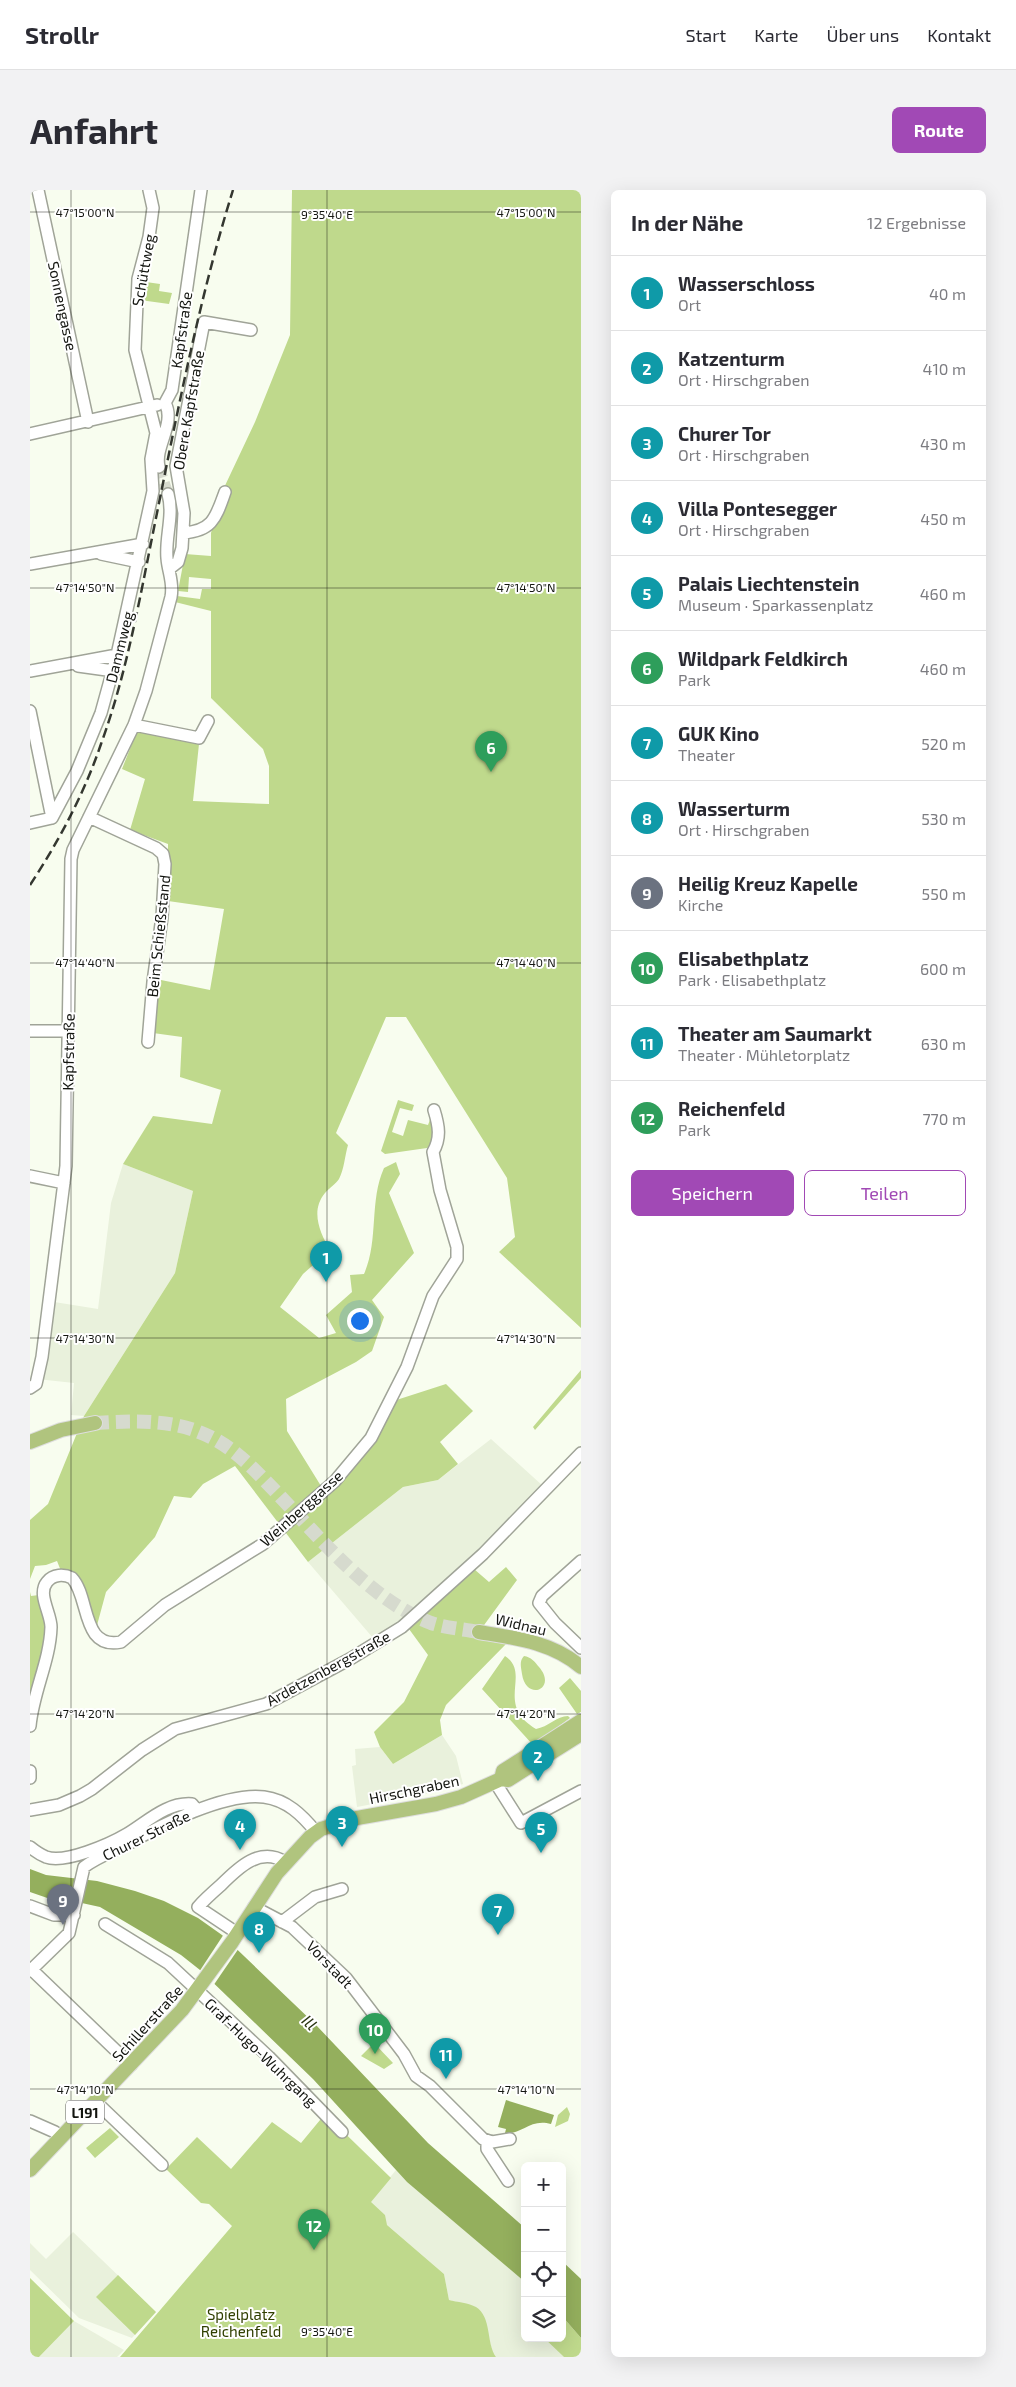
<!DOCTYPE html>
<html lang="de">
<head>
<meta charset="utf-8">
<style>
  body { margin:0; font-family:"Exo 2",sans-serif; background:#f2f2f3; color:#2b2b33 }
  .controls { position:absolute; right:15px; bottom:15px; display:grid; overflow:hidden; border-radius:8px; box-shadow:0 5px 20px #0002 }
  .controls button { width:45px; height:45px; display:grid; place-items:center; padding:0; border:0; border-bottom:1px solid #e1e1e2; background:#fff; color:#2b2b33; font:25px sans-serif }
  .you { position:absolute; left:329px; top:1130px; width:18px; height:18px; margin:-12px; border:4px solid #fff; border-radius:50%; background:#1a73e8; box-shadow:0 0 0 8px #1a73e833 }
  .badge { display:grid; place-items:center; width:32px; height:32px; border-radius:50%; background:#a149b5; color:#fff; font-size:16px; font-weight:700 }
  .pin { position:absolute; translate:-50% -41px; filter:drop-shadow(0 1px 2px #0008) }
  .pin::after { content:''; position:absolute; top:26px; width:18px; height:15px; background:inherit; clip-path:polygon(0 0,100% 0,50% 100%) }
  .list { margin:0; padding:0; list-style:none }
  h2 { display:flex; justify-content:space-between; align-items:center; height:65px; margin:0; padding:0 20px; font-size:21px }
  h2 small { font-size:16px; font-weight:400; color:#7c7c81 }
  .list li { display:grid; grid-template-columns:32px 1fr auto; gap:15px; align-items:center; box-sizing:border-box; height:75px; padding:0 20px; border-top:1px solid #e1e1e2 }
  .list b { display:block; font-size:19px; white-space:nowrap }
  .list p { margin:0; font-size:16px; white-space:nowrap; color:#7c7c81 }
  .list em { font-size:16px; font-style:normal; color:#7c7c81 }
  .actions { display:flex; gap:10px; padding:15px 20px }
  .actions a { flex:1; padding:11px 0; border:1px solid #a149b5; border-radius:8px; text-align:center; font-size:18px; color:#a149b5 }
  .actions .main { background:#a149b5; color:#fff }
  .icon { flex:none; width:28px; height:28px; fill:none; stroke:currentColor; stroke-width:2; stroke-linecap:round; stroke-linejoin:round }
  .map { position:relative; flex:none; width:551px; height:2167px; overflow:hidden; border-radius:8px }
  header { display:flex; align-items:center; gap:30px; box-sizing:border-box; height:70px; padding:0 25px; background:#fff; border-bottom:1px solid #e1e1e2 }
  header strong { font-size:24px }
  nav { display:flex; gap:28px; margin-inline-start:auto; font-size:18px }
  .intro { display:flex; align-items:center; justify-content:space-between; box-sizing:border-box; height:120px; padding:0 30px }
  h1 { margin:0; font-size:35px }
  .button { padding:12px 22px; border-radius:8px; background:#a149b5; color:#fff; font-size:18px; font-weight:700 }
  main { display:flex; gap:30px; padding:0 30px }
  aside { flex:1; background:#fff; border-radius:8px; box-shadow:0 5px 20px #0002 }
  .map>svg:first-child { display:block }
  .built { fill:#e9f1dc }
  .green { fill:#bfd98c }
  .water { fill:#94af5d }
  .pier { fill:#f8fdef }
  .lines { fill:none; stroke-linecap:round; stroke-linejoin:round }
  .minor-tunnel { stroke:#d6dace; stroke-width:11; stroke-dasharray:11 5.5; stroke-linecap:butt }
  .major-tunnel { stroke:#d6dace; stroke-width:14; stroke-dasharray:14 7; stroke-linecap:butt }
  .minor-casing { stroke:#a0a498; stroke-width:14 }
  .major-casing { stroke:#dedede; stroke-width:16 }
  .minor { stroke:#fff; stroke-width:11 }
  .major { stroke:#b0c47e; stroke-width:14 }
  .rail { stroke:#343730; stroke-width:2.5; stroke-dasharray:10 5; stroke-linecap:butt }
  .ticks { fill:none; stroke:#131510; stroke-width:1; stroke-opacity:0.45 }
  .labels { text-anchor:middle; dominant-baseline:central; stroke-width:4; stroke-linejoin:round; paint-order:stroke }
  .shield { fill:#fff; stroke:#5a5b58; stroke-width:1 }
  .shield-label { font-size:14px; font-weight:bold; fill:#131510 }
  .street-label { font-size:15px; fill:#131510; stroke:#fff }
  .park-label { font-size:15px; fill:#303f00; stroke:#fff }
  .water-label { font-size:16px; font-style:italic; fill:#2a3512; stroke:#fff }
  .ticks-label { font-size:12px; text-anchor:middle; fill:#131510; stroke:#fff; stroke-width:4; stroke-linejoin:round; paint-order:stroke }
</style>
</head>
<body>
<header>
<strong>Strollr</strong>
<nav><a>Start</a><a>Karte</a><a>Über uns</a><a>Kontakt</a></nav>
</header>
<div class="intro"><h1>Anfahrt</h1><a class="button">Route</a></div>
<main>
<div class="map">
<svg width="551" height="2167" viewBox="0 0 551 2167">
  <rect width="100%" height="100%" fill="#f8fdef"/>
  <path class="built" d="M93 974 163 1001 145 1083 54 1226 41 1225 44 1193 7 1189 18 1111 68 1119 81 1013Z
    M461 1249 513 1296 420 1390 377 1430 343 1448 278 1372 373 1297 408 1290Z
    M412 1545 426 1566 433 1594 405 1602 327 1617 322 1576 326 1575 325 1559 350 1557 363 1574Z
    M366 1980 377 1992 495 2091V2148H514L534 2167H466L462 2161 454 2126 445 2117 419 2110 414 2084 357 2035 340 2012Z
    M43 2042 126 2122 102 2148 49 2128 0 2080V2053L16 2069Z
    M44 2131 94 2160 87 2167H9Z"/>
  <path class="green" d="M262 0H551V1138L469 1062 485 1047 477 988 376 827H356L306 943 318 955C315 965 314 980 309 989 306 994 299 998 295 1003 280 1021 290 1043 300 1060L273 1084 250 1117 289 1148 306 1143 296 1125 322 1102 320 1085 334 1084C349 1051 339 1011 354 978L366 972 370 984 359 1003 384 1063 342 1110 354 1127 342 1161 326 1172 256 1209 257 1241 291 1296 308 1281 338 1246 354 1214 416 1194 443 1221 410 1252 428 1274 408 1290 373 1297 278 1372 205 1276 173 1294 161 1308 144 1306 125 1347 76 1402 66 1439 57 1417 31 1381 27 1371 16 1375 5 1376 0 1389V1330L18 1314 54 1226 145 1083 163 1001 93 974 123 926 182 934 191 900 150 887 152 847 123 843 131 790 180 800 194 719 138 711V654L100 640 115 589 92 579 107 541 169 554 163 611 239 614V576L233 559 181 508V421L145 412 147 406 170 409 172 399H181V389L159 387 158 402 148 401 155 364 181 366V343L192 302 225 232 260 145Z
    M113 88 117 89 116 92 130 94 129 101 142 103 139 114 110 110Z
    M368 910 384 915 382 921 370 918 362 942 373 946 378 930 398 935 402 924 405 953 397 958 355 964 351 961Z
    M551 1180V1188L505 1240 503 1237Z
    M476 1377 487 1390 449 1442 451 1450 476 1454 416 1515 410 1530 412 1545 363 1574 350 1557 344 1542 374 1512 398 1465 379 1439 444 1379 459 1392Z
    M0 1402 1 1406 9 1405 17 1444 0 1514Z
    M475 1466C502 1484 464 1514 506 1539 518 1537 527 1526 538 1526L540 1528 503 1555 452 1499Z
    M494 1466C501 1467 505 1472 509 1477 528 1499 496 1512 492 1484 491 1477 489 1471 494 1466Z
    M540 1488 551 1501V1522L547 1524 529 1498Z
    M344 1853 363 1873 354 1879 331 1866Z
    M537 1917 540 1924 538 1931 525 1937 528 1925Z
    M295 1924 361 1988 341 2012 355 2025 357 2035 414 2084 419 2110C427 2112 439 2113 446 2117 462 2127 456 2153 466 2167H90L202 2036 179 2014 171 2013 136 1979 167 1947 201 1979 242 1932 271 1953Z
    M80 1938 89 1947 65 1968 56 1958Z
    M88 2085 126 2122 105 2145 66 2107Z
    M0 2088 44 2131 9 2167H0Z
    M532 2126 551 2148V2167H534L514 2148H532Z"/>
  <path class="water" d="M0 1679 16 1685 67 1691 105 1701 134 1711 168 1728 192 1745 286 1835 398 1953 495 2038V2092L377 1992 283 1889 170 1780 151 1765 70 1717 38 1710 26 1711 0 1702Z
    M476 1910 524 1925 521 1934C500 1928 492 1945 475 1943L476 1939 468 1937Z
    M532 2071 551 2089V2148L532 2126Z"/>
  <path class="pier" d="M194 1744 209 1758 183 1796 169 1782Z"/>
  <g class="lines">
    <path class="minor-tunnel" d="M129 277 138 304"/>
    <path class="major-tunnel" d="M65 1233C99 1231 137 1229 169 1242 201 1254 223 1278 246 1302 290 1348 340 1410 401 1433 416 1438 433 1439 449 1442"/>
    <defs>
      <path id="minor" d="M8 0 58 232
        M135 213 142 200 171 0
        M0 244 127 215
        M129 277C124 257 146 233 135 213
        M153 343C183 341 186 327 195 302
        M71 364 109 372
        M0 374 113 354
        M139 379 148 372 152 358 154 323 146 276 174 132 221 140
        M48 476 84 481
        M0 481 87 465
        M0 521 22 628 0 633
        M104 535 169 548 178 531
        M59 627 126 658 133 664 135 674 132 727 123 792 118 852
        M22 628 47 581 71 523 87 465 123 301 121 269 126 243 105 160 108 89 119 47 123 18 119 0
        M0 841H39
        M0 986 34 993
        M0 1198 6 1194 12 1167 36 976 41 669 43 660 104 535 116 501 141 407C144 393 138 382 137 368 135 347 144 325 138 304
        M551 1371 512 1406 509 1413 525 1433 551 1458
        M0 1536C3 1502 20 1471 21 1437 21 1423 7 1404 17 1392 23 1384 34 1384 42 1388 60 1407 51 1460 91 1452L135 1415 233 1354 305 1291 341 1248 377 1177 403 1106 427 1069V1057L410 1000 403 962C411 948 409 936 404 920
        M0 1581V1588
        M465 1592 491 1633 551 1601
        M0 1620 29 1615 50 1606 62 1599 112 1560 145 1539 236 1514 320 1469 372 1437 453 1364 551 1263
        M0 1657C5 1661 11 1665 16 1667 35 1674 80 1654 97 1644 117 1632 137 1612 162 1614L167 1620
        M0 1716 24 1725H44
        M224 1717 262 1737 316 1788 374 1864 386 1886 400 1896 453 1949 462 1952 480 1949
        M252 1732 285 1707 312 1699
        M75 1734 138 1773 239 1867 312 1942
        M207 1743 168 1717C175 1709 183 1702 191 1695 208 1678 230 1656 255 1672
        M1 1779 101 1875
        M0 1781 39 1743 54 1677C67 1667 84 1661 98 1654 131 1635 195 1602 234 1607 257 1610 272 1625 286 1642
        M66 1912 132 1975
        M0 1931 25 1942 31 1948
        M457 1951V1959L478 1991"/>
      <path id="major" d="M0 1252 31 1240 65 1233
        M449 1442C485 1448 522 1452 551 1477
        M471 1589 478 1590 551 1544
        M0 1980 152 1820 202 1752 247 1683 280 1647 291 1639 327 1628 406 1614 431 1607 471 1589 473 1581 551 1531"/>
    </defs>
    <use href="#minor" class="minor-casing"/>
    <use href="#major" class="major-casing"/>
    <use href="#minor" class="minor"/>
    <use href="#major" class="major"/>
    <path class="rail" d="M0 695C29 651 54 604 71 554 98 480 111 401 127 323 149 214 170 106 203 0"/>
  </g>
  <path class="ticks" d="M41 0V2167M297 0V2167M0 22H551M0 398H551M0 773H551M0 1148H551M0 1524H551M0 1899H551"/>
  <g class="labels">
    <rect class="shield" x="36" y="1910.5" width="38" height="23" rx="4"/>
    <g class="shield-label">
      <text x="55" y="1922">L191</text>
    </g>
    <g class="street-label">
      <text transform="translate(113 80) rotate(-80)">Schüttweg</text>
      <text transform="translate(33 116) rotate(78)">Sonnengasse</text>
      <text transform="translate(151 140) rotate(-82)">Kapfstraße</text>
      <text transform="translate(158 220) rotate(-80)">Obere Kapfstraße</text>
      <text transform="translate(89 457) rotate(-76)">Dammweg</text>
      <text transform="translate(128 746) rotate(-84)">Beim Schießstand</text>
      <text transform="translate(38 862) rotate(-89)">Kapfstraße</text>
      <text transform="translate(271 1318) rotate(-42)">Weinberggasse</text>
      <text transform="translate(491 1434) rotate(13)">Widnau</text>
      <text transform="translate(298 1478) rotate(-29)">Ardetzenbergstraße</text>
      <text transform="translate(384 1599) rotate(-12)">Hirschgraben</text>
      <text transform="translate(116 1645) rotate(-26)">Churer Straße</text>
      <text transform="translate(300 1774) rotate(46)">Vorstadt</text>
      <text transform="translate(117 1833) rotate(-48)">Schillerstraße</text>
      <text transform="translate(231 1862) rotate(44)">Graf-Hugo-Wuhrgang</text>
    </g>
    <g class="park-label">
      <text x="211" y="2124">Spielplatz<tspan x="211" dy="17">Reichenfeld</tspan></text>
    </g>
    <g class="water-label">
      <text transform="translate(280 1832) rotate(44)">Ill</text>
    </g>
  </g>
  <g class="ticks-label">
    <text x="55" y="27">47°15'00"N</text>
    <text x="496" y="27">47°15'00"N</text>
    <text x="297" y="29">9°35'40"E</text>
    <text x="55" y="402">47°14'50"N</text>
    <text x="496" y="402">47°14'50"N</text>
    <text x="55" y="777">47°14'40"N</text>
    <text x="496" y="777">47°14'40"N</text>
    <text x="55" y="1153">47°14'30"N</text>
    <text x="496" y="1153">47°14'30"N</text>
    <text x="55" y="1528">47°14'20"N</text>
    <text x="496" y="1528">47°14'20"N</text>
    <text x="55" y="1904">47°14'10"N</text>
    <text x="496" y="1904">47°14'10"N</text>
    <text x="297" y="2146">9°35'40"E</text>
  </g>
</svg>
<div class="controls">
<button>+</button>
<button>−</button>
<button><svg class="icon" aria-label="locate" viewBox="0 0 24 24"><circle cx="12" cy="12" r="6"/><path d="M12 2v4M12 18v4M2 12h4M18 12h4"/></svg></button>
<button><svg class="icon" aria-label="layers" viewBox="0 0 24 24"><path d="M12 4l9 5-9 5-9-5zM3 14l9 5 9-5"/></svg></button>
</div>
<div class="you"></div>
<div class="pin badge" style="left:296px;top:1092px;background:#0f9aa8">1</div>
<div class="pin badge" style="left:508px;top:1591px;background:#0f9aa8">2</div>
<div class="pin badge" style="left:312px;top:1657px;background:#0f9aa8">3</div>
<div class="pin badge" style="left:210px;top:1660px;background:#0f9aa8">4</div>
<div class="pin badge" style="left:511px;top:1663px;background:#0f9aa8">5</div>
<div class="pin badge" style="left:461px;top:582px;background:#2e9e5b">6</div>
<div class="pin badge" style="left:468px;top:1745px;background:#0f9aa8">7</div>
<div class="pin badge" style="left:229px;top:1763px;background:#0f9aa8">8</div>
<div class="pin badge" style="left:33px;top:1735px;background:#6b7280">9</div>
<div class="pin badge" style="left:345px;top:1864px;background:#2e9e5b">10</div>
<div class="pin badge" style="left:416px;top:1889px;background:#0f9aa8">11</div>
<div class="pin badge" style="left:284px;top:2060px;background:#2e9e5b">12</div>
</div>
<aside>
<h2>In der Nähe<small>12 Ergebnisse</small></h2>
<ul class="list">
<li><span class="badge" style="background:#0f9aa8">1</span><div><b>Wasserschloss</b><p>Ort</p></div><em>40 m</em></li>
<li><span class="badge" style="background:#0f9aa8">2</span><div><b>Katzenturm</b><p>Ort · Hirschgraben</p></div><em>410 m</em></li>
<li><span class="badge" style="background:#0f9aa8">3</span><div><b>Churer Tor</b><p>Ort · Hirschgraben</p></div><em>430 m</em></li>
<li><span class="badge" style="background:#0f9aa8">4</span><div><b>Villa Pontesegger</b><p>Ort · Hirschgraben</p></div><em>450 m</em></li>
<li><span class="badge" style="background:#0f9aa8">5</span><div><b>Palais Liechtenstein</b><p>Museum · Sparkassenplatz</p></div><em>460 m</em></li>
<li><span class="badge" style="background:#2e9e5b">6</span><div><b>Wildpark Feldkirch</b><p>Park</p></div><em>460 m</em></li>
<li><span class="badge" style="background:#0f9aa8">7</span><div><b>GUK Kino</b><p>Theater</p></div><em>520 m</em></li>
<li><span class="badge" style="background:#0f9aa8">8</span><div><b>Wasserturm</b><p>Ort · Hirschgraben</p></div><em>530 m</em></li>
<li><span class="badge" style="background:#6b7280">9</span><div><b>Heilig Kreuz Kapelle</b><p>Kirche</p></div><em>550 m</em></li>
<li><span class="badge" style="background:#2e9e5b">10</span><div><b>Elisabethplatz</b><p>Park · Elisabethplatz</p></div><em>600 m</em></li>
<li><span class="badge" style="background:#0f9aa8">11</span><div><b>Theater am Saumarkt</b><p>Theater · Mühletorplatz</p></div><em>630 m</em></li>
<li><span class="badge" style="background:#2e9e5b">12</span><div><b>Reichenfeld</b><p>Park</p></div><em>770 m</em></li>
</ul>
<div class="actions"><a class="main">Speichern</a><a>Teilen</a></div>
</aside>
</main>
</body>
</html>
